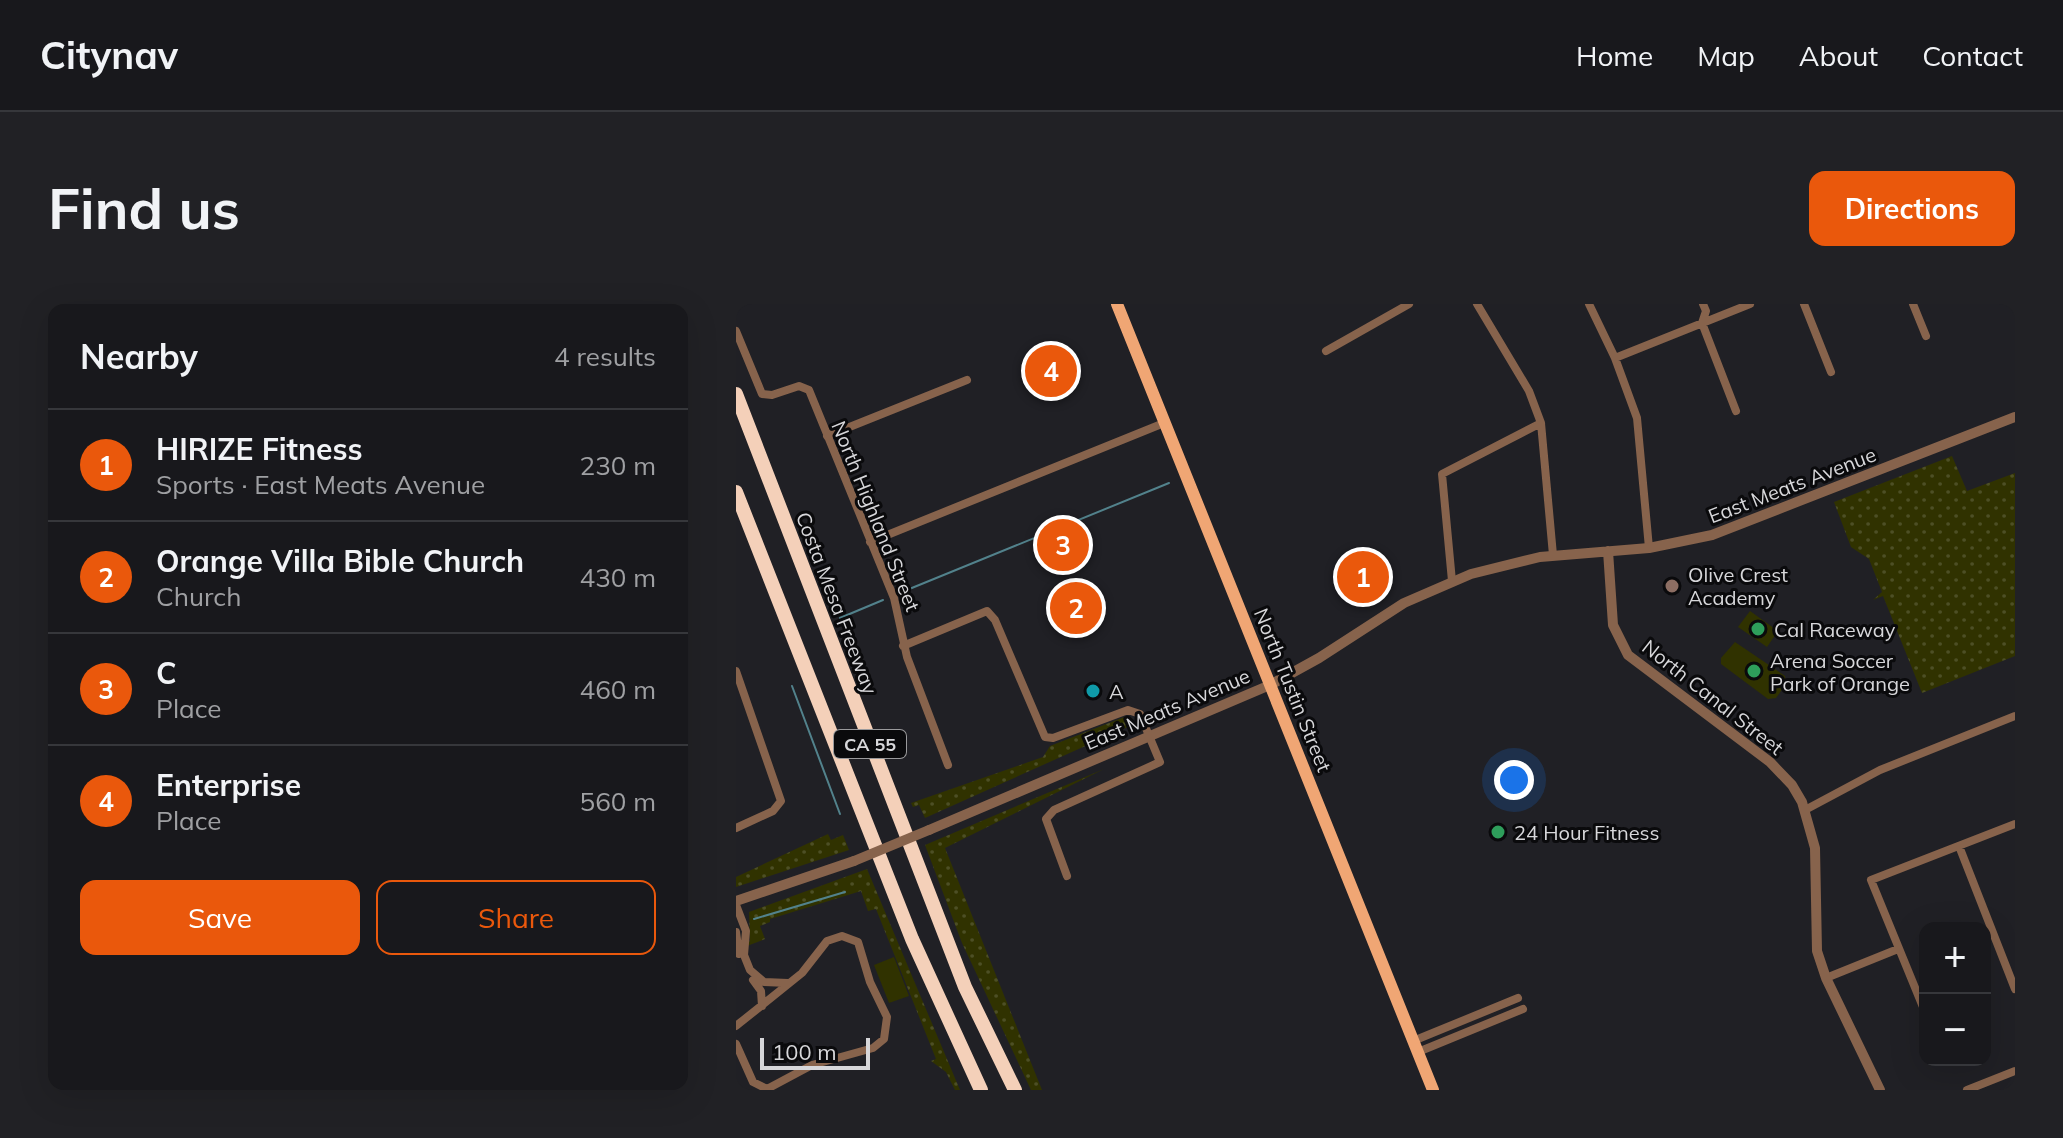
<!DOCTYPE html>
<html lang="en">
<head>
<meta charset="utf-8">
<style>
  body { margin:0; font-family:Mulish,sans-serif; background:#212125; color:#f1f3f6 }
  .controls { position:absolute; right:24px; bottom:24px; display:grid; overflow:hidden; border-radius:16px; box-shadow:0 8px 32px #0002 }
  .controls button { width:72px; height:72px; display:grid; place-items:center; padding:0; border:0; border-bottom:2px solid #36373b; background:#18181c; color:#f1f3f6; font:40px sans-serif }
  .scale { position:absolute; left:24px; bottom:20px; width:110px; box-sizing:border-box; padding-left:8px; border:4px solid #d7d7da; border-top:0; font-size:22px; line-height:28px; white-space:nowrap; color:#d7d7da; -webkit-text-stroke:6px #0a0a0c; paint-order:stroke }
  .you { position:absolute; left:778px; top:476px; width:28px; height:28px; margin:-20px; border:6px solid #fff; border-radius:50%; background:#1a73e8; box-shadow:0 0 0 12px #1a73e833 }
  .badge { display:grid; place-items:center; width:52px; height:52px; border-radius:50%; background:#ea580c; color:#fff; font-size:26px; font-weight:700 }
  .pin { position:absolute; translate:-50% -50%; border:4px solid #fff; box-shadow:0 2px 8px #0006 }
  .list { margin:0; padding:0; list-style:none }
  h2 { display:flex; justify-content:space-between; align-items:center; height:104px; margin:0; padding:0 32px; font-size:34px }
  h2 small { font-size:26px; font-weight:400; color:#9fa0a3 }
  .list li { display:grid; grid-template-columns:52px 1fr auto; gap:24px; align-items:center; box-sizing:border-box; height:112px; padding:0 32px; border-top:2px solid #36373b }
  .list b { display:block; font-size:30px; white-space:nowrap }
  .list p { margin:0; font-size:26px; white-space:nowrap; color:#9fa0a3 }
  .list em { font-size:26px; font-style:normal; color:#9fa0a3 }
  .actions { display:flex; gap:16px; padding:24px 32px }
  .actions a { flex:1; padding:18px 0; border:2px solid #ea580c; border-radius:16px; text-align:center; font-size:28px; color:#ea580c }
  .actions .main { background:#ea580c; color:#fff }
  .map { position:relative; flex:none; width:1279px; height:786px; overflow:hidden; border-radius:16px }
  header { display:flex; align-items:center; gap:48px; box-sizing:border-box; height:112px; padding:0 40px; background:#18181c; border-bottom:2px solid #36373b }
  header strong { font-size:38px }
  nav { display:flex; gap:44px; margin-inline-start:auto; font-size:28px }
  .intro { display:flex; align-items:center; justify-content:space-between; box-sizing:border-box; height:192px; padding:0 48px }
  h1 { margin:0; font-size:56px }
  .button { padding:20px 36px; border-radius:16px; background:#ea580c; color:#fff; font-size:28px; font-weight:700 }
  main { display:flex; gap:48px; padding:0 48px }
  aside { flex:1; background:#18181c; border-radius:16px; box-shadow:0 8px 32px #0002 }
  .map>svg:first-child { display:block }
  .grass { fill:url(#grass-dots) }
  .park { fill:#303200 }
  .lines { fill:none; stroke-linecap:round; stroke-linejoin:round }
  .stream { stroke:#52828c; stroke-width:2 }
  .minor { stroke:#87634c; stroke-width:8 }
  .tertiary { stroke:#87634c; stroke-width:10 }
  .primary { stroke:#f0a674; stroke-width:12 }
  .motorway { stroke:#f4d0b9; stroke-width:14 }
  .tertiary-bridge { stroke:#87634c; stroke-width:10 }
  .education-dot { fill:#8d6e63; stroke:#0a0a0c; stroke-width:3 }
  .leisure-dot { fill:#2e9e5b; stroke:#0a0a0c; stroke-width:3 }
  .culture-dot { fill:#0f9aa8; stroke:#0a0a0c; stroke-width:3 }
  .labels { text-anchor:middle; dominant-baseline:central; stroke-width:6; stroke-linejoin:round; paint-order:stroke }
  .shield { fill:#0a0a0c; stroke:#9a9a9c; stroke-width:2 }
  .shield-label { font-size:18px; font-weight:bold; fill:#d7d7da }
  .street-label { font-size:20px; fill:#d7d7da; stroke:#0a0a0c }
  .poi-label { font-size:20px; fill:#d7d7da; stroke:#0a0a0c; text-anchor:start }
</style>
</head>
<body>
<header>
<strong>Citynav</strong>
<nav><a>Home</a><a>Map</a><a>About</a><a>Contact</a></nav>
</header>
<div class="intro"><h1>Find us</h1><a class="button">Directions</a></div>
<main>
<aside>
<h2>Nearby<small>4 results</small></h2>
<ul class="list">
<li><span class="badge">1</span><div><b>HIRIZE Fitness</b><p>Sports · East Meats Avenue</p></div><em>230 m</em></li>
<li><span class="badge">2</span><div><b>Orange Villa Bible Church</b><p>Church</p></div><em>430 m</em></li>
<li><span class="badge">3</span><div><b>C</b><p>Place</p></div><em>460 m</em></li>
<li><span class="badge">4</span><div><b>Enterprise</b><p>Place</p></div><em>560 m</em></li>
</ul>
<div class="actions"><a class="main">Save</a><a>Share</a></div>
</aside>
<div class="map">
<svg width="1279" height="786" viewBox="0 0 1279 786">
  <defs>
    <pattern id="grass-dots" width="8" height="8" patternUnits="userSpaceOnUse" patternTransform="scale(2)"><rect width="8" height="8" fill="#303200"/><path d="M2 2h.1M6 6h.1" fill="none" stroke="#4d4f25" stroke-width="1.8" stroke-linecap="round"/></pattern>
  </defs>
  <rect width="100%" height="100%" fill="#202025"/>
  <path class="grass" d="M1216 152 1231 187 1279 169V352L1186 389 1147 292 1137 296 1146 288 1133 255 1115 243 1098 198Z
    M391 412 397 415 396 421 189 514 183 501 177 503 175 499 307 453 314 442Z
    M368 465 209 544 306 786H295L226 639 189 541Z
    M92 530 95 536 107 531 113 546 0 583V573Z
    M131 565 224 786H219L210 768 195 757 200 755 140 605 132 607 125 587 34 615V618L24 622 29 635 11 642 14 636 13 608Z"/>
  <path class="park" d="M1014 307 1042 327 1031 343 1002 323Z
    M999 338 1049 372 1050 380 1040 394 1032 395 985 360V354Z
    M158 653 173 692 153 699 138 661Z"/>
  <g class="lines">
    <path class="stream" d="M166 288 433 179
      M104 314 147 296
      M56 382 104 510
      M18 615 109 588"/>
    <path class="minor" d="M741 0 793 87 805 119 817 251
      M853 0 879 54 901 114 913 244
      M967 0 970 7 966 19 1000 107
      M1068 0 1095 68
      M1177 0 1190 32
      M0 27 26 90 36 91 63 82 73 86 158 294 171 353 212 461
      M590 47 673 0
      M879 54 1014 0
      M91 132 231 76
      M134 238 428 119
      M716 277 706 170 805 119
      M167 342 251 307 259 316 309 433 317 434 392 406 404 410 424 458 318 506 310 515 331 572
      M0 367 45 497 37 507 0 524
      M1069 506 1144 466 1279 412
      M1223 542 1279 685
      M0 601 10 627 8 651 14 666 28 678 52 679
      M0 628 3 650
      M1090 674 1162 645
      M17 676 25 687 26 702
      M1189 708 1135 576 1279 520
      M0 722 66 669 91 637 106 632 122 638 134 678 151 713 148 735 137 744 76 761 31 785 17 778 0 740
      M677 737 782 694
      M682 748 787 705
      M1231 786 1279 767"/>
    <path class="tertiary" d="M872 247 877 321 892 351 1034 458 1056 481 1066 498 1079 544 1081 647 1090 674 1144 786
      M193 526 534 381 583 354 668 299 735 270 804 253 913 244 976 231 1279 113
      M0 597 118 557"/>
    <path class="primary" d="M381 0 697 786"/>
    <path class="motorway" d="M0 90 229 683 279 786
      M0 188 176 635 245 786"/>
    <path class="tertiary-bridge" d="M118 557 193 526"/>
  </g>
  <circle class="education-dot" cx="936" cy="282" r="8"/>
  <g class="leisure-dot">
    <circle cx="1022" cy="325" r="8"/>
    <circle cx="1018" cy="367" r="8"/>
    <circle cx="762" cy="528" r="8"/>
  </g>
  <circle class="culture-dot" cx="357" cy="387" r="8"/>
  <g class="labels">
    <rect class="shield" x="98" y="426" width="72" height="28" rx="6"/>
    <g class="shield-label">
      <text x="134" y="440">CA 55</text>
    </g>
    <g class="street-label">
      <text transform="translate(1056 181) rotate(-21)">East Meats Avenue</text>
      <text transform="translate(140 212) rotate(68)">North Highland Street</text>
      <text transform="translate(101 299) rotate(69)">Costa Mesa Freeway</text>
      <text transform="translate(557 386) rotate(68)">North Tustin Street</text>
      <text transform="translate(977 393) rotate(38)">North Canal Street</text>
      <text transform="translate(431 405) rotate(-23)">East Meats Avenue</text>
    </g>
    <g class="poi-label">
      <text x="952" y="270">Olive Crest<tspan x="952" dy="23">Academy</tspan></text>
      <text x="1038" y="325">Cal Raceway</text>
      <text x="1034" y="356">Arena Soccer<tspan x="1034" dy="23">Park of Orange</tspan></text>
      <text x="373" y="387">A</text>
      <text x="778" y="528">24 Hour Fitness</text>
    </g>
  </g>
</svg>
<div class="controls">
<button>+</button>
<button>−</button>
</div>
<div class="scale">100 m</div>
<div class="you"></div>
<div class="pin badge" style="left:627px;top:273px">1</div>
<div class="pin badge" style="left:340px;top:304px">2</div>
<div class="pin badge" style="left:327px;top:241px">3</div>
<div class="pin badge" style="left:315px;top:67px">4</div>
</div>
</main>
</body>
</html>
